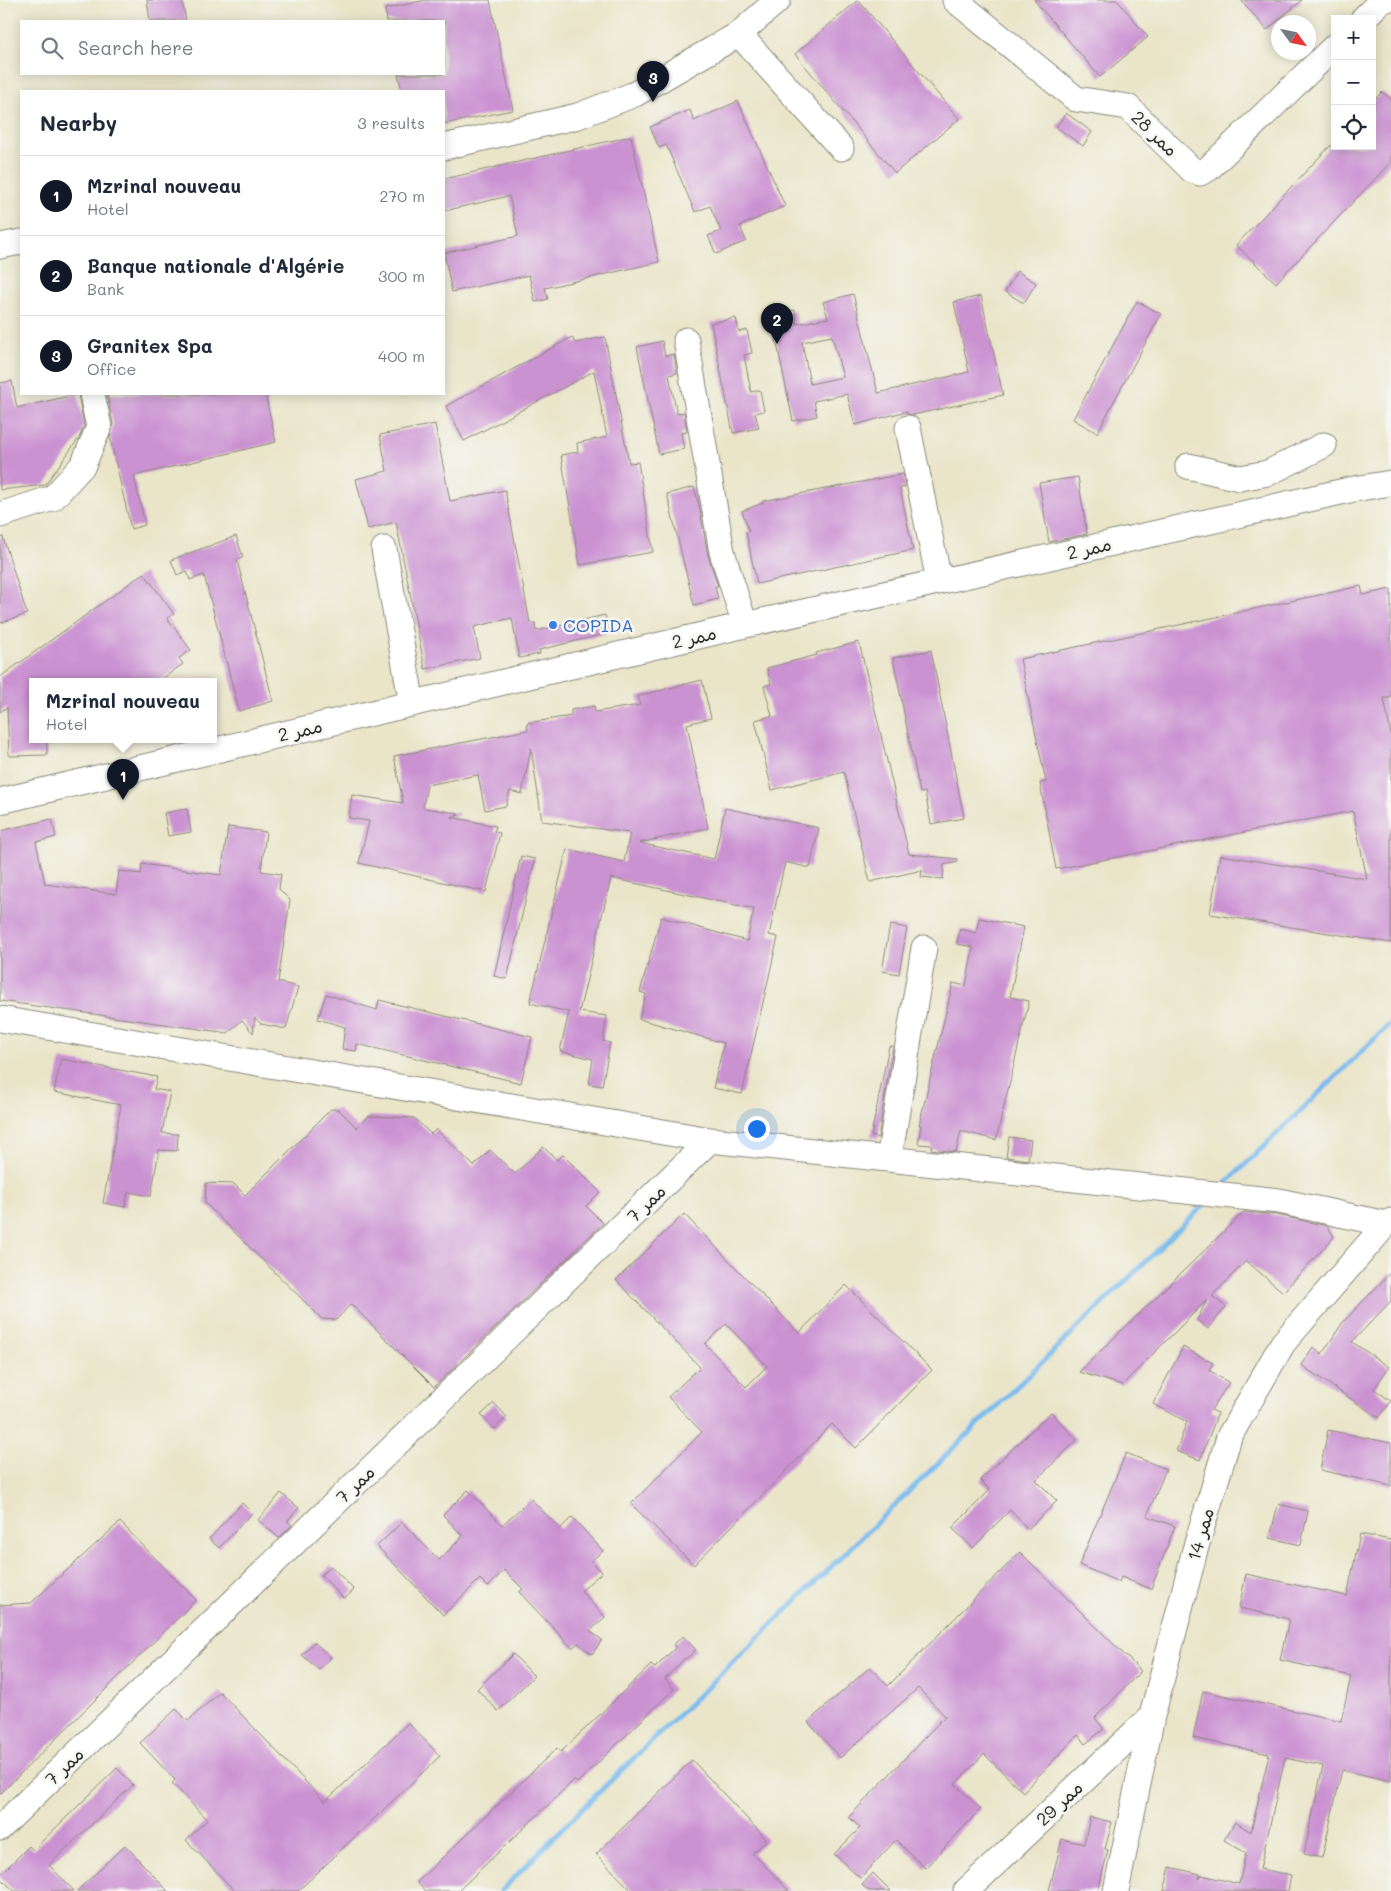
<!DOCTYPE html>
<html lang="en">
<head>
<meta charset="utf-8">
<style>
  body { margin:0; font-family:Mali,"Playpen Sans Arabic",sans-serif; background:#f2f2f3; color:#1f2937 }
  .controls { position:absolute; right:15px; top:15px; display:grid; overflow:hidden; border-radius:0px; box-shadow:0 2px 12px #0003 }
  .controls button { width:45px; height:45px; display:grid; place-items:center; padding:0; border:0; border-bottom:1px solid #e0e1e3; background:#fff; color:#1f2937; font:25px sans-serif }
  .compass { position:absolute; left:1271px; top:15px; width:45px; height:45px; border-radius:50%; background:#fff; box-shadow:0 2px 12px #0003; rotate:123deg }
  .you { position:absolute; left:756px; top:1128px; width:18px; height:18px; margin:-12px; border:4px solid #fff; border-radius:50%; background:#1a73e8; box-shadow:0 0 0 8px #1a73e833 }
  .badge { display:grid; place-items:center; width:32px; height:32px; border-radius:50%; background:#111827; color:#fff; font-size:16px; font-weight:700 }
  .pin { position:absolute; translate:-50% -41px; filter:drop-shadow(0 1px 2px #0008) }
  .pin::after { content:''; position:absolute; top:26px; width:18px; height:15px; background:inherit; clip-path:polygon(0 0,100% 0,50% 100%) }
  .popup { position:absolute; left:29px; top:678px; width:188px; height:65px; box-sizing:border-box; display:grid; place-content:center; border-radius:0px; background:#fff; filter:drop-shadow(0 1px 4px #0005); font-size:16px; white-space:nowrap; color:#747a83 }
  .popup b { font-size:19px; color:#1f2937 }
  .popup::after { content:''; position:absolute; left:50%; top:100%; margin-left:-10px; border:10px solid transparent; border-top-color:#fff }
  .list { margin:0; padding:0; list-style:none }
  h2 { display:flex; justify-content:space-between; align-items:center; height:65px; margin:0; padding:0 20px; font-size:21px }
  h2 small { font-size:16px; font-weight:400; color:#747a83 }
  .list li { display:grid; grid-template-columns:32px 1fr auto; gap:15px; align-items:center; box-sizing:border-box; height:80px; padding:0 20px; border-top:1px solid #e0e1e3 }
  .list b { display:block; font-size:19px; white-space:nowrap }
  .list p { margin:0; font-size:16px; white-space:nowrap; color:#747a83 }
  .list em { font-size:16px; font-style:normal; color:#747a83 }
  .icon { flex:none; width:28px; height:28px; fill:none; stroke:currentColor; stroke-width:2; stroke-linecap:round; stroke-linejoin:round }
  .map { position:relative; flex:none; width:1391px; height:1891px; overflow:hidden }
  .search { position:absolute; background:#fff; box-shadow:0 2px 12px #0003; left:20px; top:20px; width:425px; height:55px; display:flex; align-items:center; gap:12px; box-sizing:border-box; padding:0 18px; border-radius:0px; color:#747a83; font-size:19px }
  .panel { position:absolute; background:#fff; box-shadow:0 2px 12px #0003; left:20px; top:90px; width:425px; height:305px; border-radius:0px }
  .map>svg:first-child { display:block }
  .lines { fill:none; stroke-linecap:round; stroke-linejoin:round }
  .stream { stroke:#79bbee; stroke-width:5 }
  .building { fill:#cb92d2; fill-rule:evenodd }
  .minor-casing { stroke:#8a887a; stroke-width:27 }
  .minor { stroke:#fff; stroke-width:25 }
  .shop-dot { fill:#3f7fe0; stroke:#f6f6f2; stroke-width:2 }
  .labels { text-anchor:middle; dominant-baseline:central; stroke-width:5; stroke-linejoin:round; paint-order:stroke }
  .street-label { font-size:18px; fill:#2b2b2b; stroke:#f6f6f2 }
  .shop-label { font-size:18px; fill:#366cbe; stroke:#f6f6f2; text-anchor:start }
</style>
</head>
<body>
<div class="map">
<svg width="1391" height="1891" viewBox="0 0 1391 1891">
  <rect width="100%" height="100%" fill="#f6f6f2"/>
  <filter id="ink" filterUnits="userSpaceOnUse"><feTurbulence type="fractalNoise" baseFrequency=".02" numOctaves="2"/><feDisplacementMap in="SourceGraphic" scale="10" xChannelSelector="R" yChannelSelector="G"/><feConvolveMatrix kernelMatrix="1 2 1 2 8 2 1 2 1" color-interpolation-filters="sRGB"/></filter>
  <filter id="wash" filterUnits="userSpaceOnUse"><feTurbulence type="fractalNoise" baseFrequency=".0096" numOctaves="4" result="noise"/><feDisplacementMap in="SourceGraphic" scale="20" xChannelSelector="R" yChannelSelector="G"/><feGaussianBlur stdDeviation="1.12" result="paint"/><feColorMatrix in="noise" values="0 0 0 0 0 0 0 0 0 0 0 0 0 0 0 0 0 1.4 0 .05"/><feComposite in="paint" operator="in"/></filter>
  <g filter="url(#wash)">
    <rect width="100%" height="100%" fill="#eae5c9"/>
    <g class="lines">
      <path class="stream" d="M1222 1187 1391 1023
        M501 1891 592 1799 1207 1202"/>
    </g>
    <g id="blocks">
      <path class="building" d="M147 0H182L186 21H150Z
        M426 0H490L513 110 444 124V91H402L398 74H444V21H387L385 9Z
        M858 0 959 119 895 173 795 54Z
        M1034 0H1117L1148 37 1100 77Z
        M1241 0H1302L1267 30Z
        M1382 92 1391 99V162L1276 283 1236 245 1330 146H1372V102Z
        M738 101 785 206 740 226 746 241 716 254 708 236 721 231 710 206 695 212 666 145 659 148 650 127 690 110 694 121Z
        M1066 113 1092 132 1083 146 1056 127Z
        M631 136 659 262 545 288 548 299 535 302 529 275 452 292 444 253 518 236 509 196 444 211V179Z
        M1017 271 1036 283 1024 303 1005 292Z
        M853 294 878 393 969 372 954 302 981 296 1003 395 913 415 907 414V411L855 425 847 394 814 401 817 416 793 421 771 315 795 310 797 324 828 318 823 302ZM832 336 843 377 810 384 802 342Z
        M1137 301 1161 314 1097 433 1073 419Z
        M736 318 739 332 747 330 752 353 744 355 751 392 760 390 764 411 755 413 759 428 733 433 711 323Z
        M572 337 575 343 605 337 629 463 638 462 653 552 580 565 561 455 578 452 577 443 607 437 594 371 464 441 446 406Z
        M662 341 665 356 674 354 677 373 669 375 677 414 684 412 687 432 681 433 684 449 659 454 637 347Z
        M12 381 17 408 78 394 84 426 79 438 45 485 0 490V383Z
        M107 394H265L276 442 134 476 145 525 131 529 110 438 113 424Z
        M435 424 450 501 505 490 530 623H535L536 631 605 615 609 633 539 650 540 654 519 658 512 618 474 627 480 658 425 669 396 522 368 529 356 479 387 471 380 435Z
        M903 474 905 487 900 488 913 550 757 584 746 532 749 531 742 511 763 503V501Z
        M1078 477 1087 534 1049 542 1039 483Z
        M694 487 699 505 708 555 718 586H715L718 599 694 605 667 494Z
        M236 536 243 557 237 560 273 701 239 711 204 575 190 580 187 571 177 575 171 560Z
        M3 537 27 614 0 623V538Z
        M144 573 174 614 167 618 191 650 179 658 183 664 159 681H33V739H47V755L9 756 7 707 0 712V677Z
        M1361 586 1363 595 1391 589V698H1384L1391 735V943L1210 914 1220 855 1367 879 1353 811 1056 869 1040 783 1046 782 1020 659Z
        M859 642 909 854 958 859V862L944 865 943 879 921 877 922 870 870 882 844 772 772 790 755 720 772 716 764 686 771 684 767 668 817 655 816 653Z
        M931 650 964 818 931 824 925 792 920 793 893 658Z
        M702 680 711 718 687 724 708 828 639 843 714 859 725 808 819 828 810 868 785 862 769 935 778 937 742 1094 713 1088 724 1043 639 1019 646 994 640 992 661 917 747 941 754 909 611 878 579 1012 607 1016 603 1041 610 1043 602 1086 589 1084 593 1059 560 1051 569 1012 530 1003 567 849 624 862 630 833 542 821 531 748 522 794 510 791 506 806 485 810 478 775 427 785 423 808 458 813 459 815 451 817 496 826 494 832 500 833 486 892 359 863 369 821 349 818 352 795 403 803 394 756 528 730 527 723 571 716V710L594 706 595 712 640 705 638 696Z
        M187 809 191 832 168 836 164 813Z
        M52 819 56 837 36 842 45 884 116 894 119 871 141 874 142 864 221 875 228 827 266 832 261 871 281 874 279 889 290 900 278 982 298 987 286 1029 261 1024 255 1018 253 1033 242 1020 228 1033 0 1001V831Z
        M521 856 535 859 507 979 494 976Z
        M979 918 1024 927 1010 997 1029 1001 996 1140 961 1131 956 1152 931 1149 932 1145 918 1144 921 1125H919L953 983 966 986 973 947 957 944 960 929 976 933Z
        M890 925 907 928 899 974 882 971Z
        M326 994 377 1010 379 1000 532 1037 521 1083 357 1044 356 1051 342 1049 345 1027 318 1019Z
        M889 1046H893L878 1138 871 1136Z
        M61 1059 157 1077 154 1089 170 1092 162 1133 178 1134 177 1151 159 1150 151 1196 128 1192 125 1207 103 1203 121 1105 54 1092Z
        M331 1109H338L357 1128 369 1116 414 1118 431 1134 436 1129 474 1166 490 1150 515 1174 543 1147 557 1160 563 1155 600 1192 586 1206 603 1223 434 1387 351 1304 336 1320 322 1319 205 1203 206 1183 234 1184 245 1195Z
        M1009 1137 1031 1140 1028 1160 1006 1157Z
        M1244 1212 1277 1215 1327 1226 1334 1237 1283 1292 1246 1261 1212 1296 1226 1307 1208 1329 1197 1320 1207 1300 1122 1385 1079 1372Z
        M684 1214 799 1333 846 1285 932 1370 856 1448 832 1424 694 1565 631 1504 702 1432 668 1397 700 1367 616 1280ZM726 1324 767 1366 746 1387 705 1344Z
        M1391 1272V1301L1352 1342 1389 1367 1374 1389 1391 1401 1379 1418 1301 1365 1313 1347 1322 1354 1343 1322Z
        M1183 1347 1213 1363 1209 1370 1229 1383 1211 1410 1218 1413 1200 1460 1176 1451 1187 1422 1153 1404Z
        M494 1403 507 1417 494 1429 481 1415Z
        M1051 1412 1077 1440 1036 1480 1057 1501 1028 1529 1010 1510 973 1548 952 1528 990 1490 980 1480Z
        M1328 1430 1391 1443V1486L1320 1470Z
        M1126 1453 1166 1469 1147 1516 1175 1526 1151 1589 1121 1577 1119 1582 1079 1565Z
        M468 1490 502 1525 531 1499 560 1529 572 1517 603 1551 591 1561 602 1572 581 1591 605 1617 590 1631 602 1640 592 1654 578 1643 572 1648 519 1592 523 1589 504 1570 488 1587 480 1579 443 1615 377 1546 402 1522 439 1560 463 1536 443 1515Z
        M281 1493 299 1508 287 1521 292 1525 279 1538 258 1520Z
        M242 1503 252 1513 219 1548 209 1539Z
        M1278 1504 1308 1511 1301 1545 1270 1538Z
        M120 1522 196 1600 0 1794V1605L31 1603Z
        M1360 1534 1391 1540V1781L1342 1770 1322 1858 1304 1854 1323 1766 1285 1758 1260 1869 1291 1875 1288 1891H1164L1170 1867 1200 1874 1199 1879 1202 1875 1239 1884 1246 1853 1224 1840 1235 1822 1251 1832 1269 1754 1193 1738 1203 1691 1341 1721 1351 1676 1280 1660 1289 1619 1239 1608 1246 1574 1347 1596Z
        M1020 1552 1141 1671 1095 1718 1104 1729 1085 1744 1078 1735 1023 1792 984 1754 955 1784 981 1809 925 1868 896 1840 860 1878 834 1854 860 1828 849 1817 945 1716 918 1688 840 1758 808 1722 870 1667 888 1686Z
        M331 1566 354 1590 344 1599 321 1575Z
        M683 1636 696 1650 686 1659 685 1658 665 1679 674 1689 577 1783 574 1780 458 1891H425L417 1882 557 1748 561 1752 651 1665 655 1668 676 1647 673 1645Z
        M314 1642 331 1657 319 1670 302 1655Z
        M513 1654 534 1676 498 1711 477 1689Z
        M220 1692 325 1802 408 1723 440 1756 298 1891H235L186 1840 207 1820 172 1783 175 1780 140 1743 176 1709 188 1721Z
        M692 1760 767 1840 753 1853 789 1891H632L596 1854Z
        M117 1768 133 1785 49 1865 74 1891H14L0 1877V1875L29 1846 33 1850Z
        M1090 1817 1112 1822 1105 1849 1108 1850 1098 1891H1049L1062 1839 1084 1844Z
        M125 1845 168 1891H77Z
        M873 1873 891 1891H869L862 1885Z"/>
    </g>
  </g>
  <g filter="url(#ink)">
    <use href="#blocks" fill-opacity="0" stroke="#8a887a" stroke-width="1"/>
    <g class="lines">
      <defs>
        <path id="minor" d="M955 0 1076 99 1128 107 1192 170 1200 173 1208 169 1335 46
          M1363 19 1381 1 1385 0
          M739 34 841 148
          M444 147 578 116 635 94 739 34 778 0
          M0 246 21 242
          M686 340 722 552 745 625
          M908 428 939 581
          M1188 466 1240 478 1268 473 1324 445
          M0 515 53 498 83 465 99 427 92 394
          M384 549 412 704
          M0 801 745 625 1354 489 1391 483
          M0 1019 710 1140 1279 1201 1386 1224
          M889 1159 924 948
          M0 1828 710 1140
          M966 1891 1152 1716
          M1116 1891 1152 1716 1195 1550 1229 1437 1283 1343 1386 1224 1391 1221"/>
      </defs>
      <use href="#minor" class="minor-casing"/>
      <use href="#minor" class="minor"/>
    </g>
  </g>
  <circle class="shop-dot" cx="553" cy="625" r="5"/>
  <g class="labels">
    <g class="street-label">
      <text transform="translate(1155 133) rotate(44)">ممر 28</text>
      <text transform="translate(1089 548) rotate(-13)">ممر 2</text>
      <text transform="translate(694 637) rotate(-13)">ممر 2</text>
      <text transform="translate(300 730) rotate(-13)">ممر 2</text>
      <text transform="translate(646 1203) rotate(-44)">ممر 7</text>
      <text transform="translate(355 1484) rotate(-44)">ممر 7</text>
      <text transform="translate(1200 1534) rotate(-74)">ممر 14</text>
      <text transform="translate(64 1766) rotate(-44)">ممر 7</text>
      <text transform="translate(1059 1803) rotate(-43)">ممر 29</text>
    </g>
    <g class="shop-label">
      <text x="563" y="625">COPIDA</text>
    </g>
  </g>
</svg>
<div class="controls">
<button>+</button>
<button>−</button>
<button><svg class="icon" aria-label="locate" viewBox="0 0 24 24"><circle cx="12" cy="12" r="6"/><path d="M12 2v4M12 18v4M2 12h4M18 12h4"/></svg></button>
</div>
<svg class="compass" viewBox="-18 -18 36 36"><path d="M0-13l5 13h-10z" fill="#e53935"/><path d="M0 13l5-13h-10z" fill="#747a83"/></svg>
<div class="you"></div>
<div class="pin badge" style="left:123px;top:800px">1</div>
<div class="popup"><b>Mzrinal nouveau</b>Hotel</div>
<div class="pin badge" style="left:777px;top:344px">2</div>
<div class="pin badge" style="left:653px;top:102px">3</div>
<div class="search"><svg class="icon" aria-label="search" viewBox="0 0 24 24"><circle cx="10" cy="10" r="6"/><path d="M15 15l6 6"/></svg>Search here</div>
<section class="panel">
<h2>Nearby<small>3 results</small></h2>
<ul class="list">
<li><span class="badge">1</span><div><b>Mzrinal nouveau</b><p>Hotel</p></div><em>270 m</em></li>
<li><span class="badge">2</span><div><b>Banque nationale d'Algérie</b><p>Bank</p></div><em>300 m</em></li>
<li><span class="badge">3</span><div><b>Granitex Spa</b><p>Office</p></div><em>400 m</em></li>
</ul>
</section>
</div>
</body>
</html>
